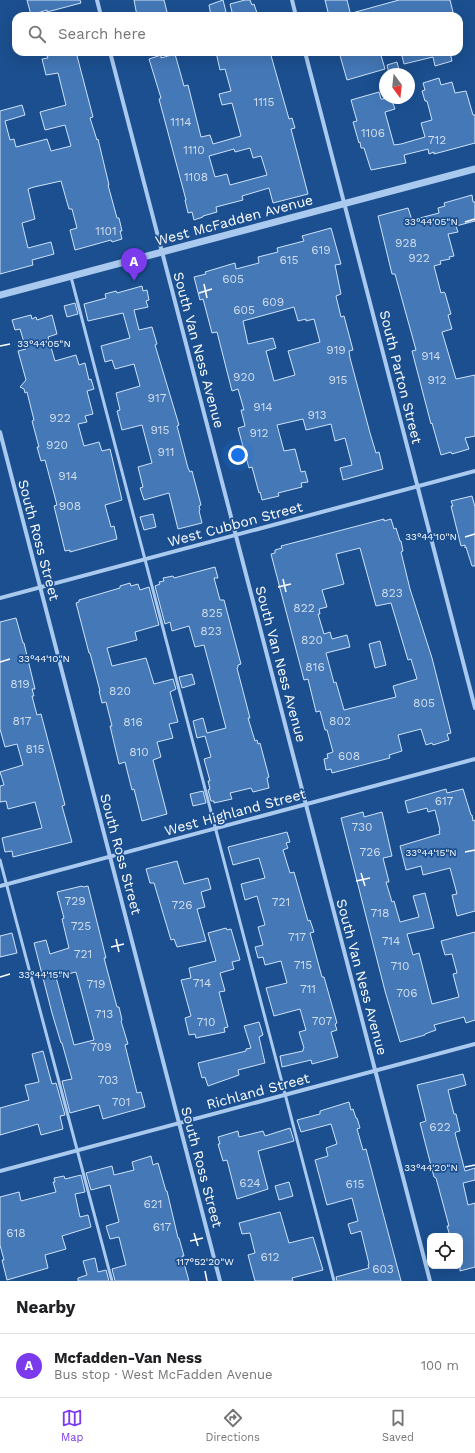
<!DOCTYPE html>
<html lang="en">
<head>
<meta charset="utf-8">
<style>
  body { margin:0; font-family:"Work Sans",sans-serif; background:#f6f6f6; color:#202124 }
  .controls { position:absolute; right:12px; bottom:12px; display:grid; overflow:hidden; border-radius:8px; box-shadow:0 4px 16px #0002 }
  .controls button { width:36px; height:36px; display:grid; place-items:center; padding:0; border:0; border-bottom:1px solid #e0e0e0; background:#fff; color:#202124; font:20px sans-serif }
  .compass { position:absolute; left:379px; top:68px; width:36px; height:36px; border-radius:50%; background:#fff; box-shadow:0 4px 16px #0002; rotate:165deg }
  .you { position:absolute; left:238px; top:455px; width:14px; height:14px; margin:-10px; border:3px solid #fff; border-radius:50%; background:#1a73e8; box-shadow:0 0 0 6px #1a73e833 }
  .badge { display:grid; place-items:center; width:26px; height:26px; border-radius:50%; background:#7c3aed; color:#fff; font-size:13px; font-weight:700 }
  .pin { position:absolute; translate:-50% -33px; filter:drop-shadow(0 1px 2px #0008) }
  .pin::after { content:''; position:absolute; top:21px; width:14px; height:12px; background:inherit; clip-path:polygon(0 0,100% 0,50% 100%) }
  .list { margin:0; padding:0; list-style:none }
  h2 { display:flex; justify-content:space-between; align-items:center; height:52px; margin:0; padding:0 16px; font-size:17px }
  h2 small { font-size:13px; font-weight:400; color:#757577 }
  .list li { display:grid; grid-template-columns:26px 1fr auto; gap:12px; align-items:center; box-sizing:border-box; height:64px; padding:0 16px; border-top:1px solid #e0e0e0 }
  .list b { display:block; font-size:15px; white-space:nowrap }
  .list p { margin:0; font-size:13px; white-space:nowrap; color:#757577 }
  .list em { font-size:13px; font-style:normal; color:#757577 }
  .icon { flex:none; width:22px; height:22px; fill:none; stroke:currentColor; stroke-width:2; stroke-linecap:round; stroke-linejoin:round }
  .map { position:relative; flex:none; width:475px; height:1281px; overflow:hidden }
  .search { position:absolute; background:#fff; box-shadow:0 4px 16px #0002; left:12px; right:12px; top:12px; height:44px; display:flex; align-items:center; gap:10px; box-sizing:border-box; padding:0 14px; border-radius:12px; color:#757577; font-size:15px }
  .sheet { height:116px; background:#fff }
  nav { display:flex; justify-content:space-around; align-items:center; box-sizing:border-box; height:56px; border-top:1px solid #e0e0e0; background:#fff; font-size:11px; color:#757577 }
  nav a { display:grid; justify-items:center; gap:2px }
  nav .on { color:#7c3aed }
  .map>svg:first-child { display:block }
  .building { fill:#4478b7; stroke:#cfe3fa; fill-rule:evenodd }
  .lines { fill:none; stroke-linecap:round; stroke-linejoin:round }
  .service { stroke:#a9c9ee; stroke-width:3 }
  .minor { stroke:#a9c9ee; stroke-width:4 }
  .tertiary { stroke:#a9c9ee; stroke-width:7 }
  .ticks { fill:none; stroke:#fff; stroke-width:1.5 }
  .labels { text-anchor:middle; dominant-baseline:central; stroke-width:3.5; stroke-linejoin:round; paint-order:stroke }
  .number-label { font-size:12px; fill:#d0dded }
  .street-label { font-size:14px; fill:#fff; stroke:#1b4f8f }
  .ticks-label { font-size:10px; text-anchor:middle; fill:#fff; stroke:#1b4f8f; stroke-width:3.5; stroke-linejoin:round; paint-order:stroke }
</style>
</head>
<body>
<div class="map">
<svg width="475" height="1281" viewBox="0 0 475 1281">
  <rect width="100%" height="100%" fill="#1b4f8f"/>
  <path class="building" d="M27 0H80L81 3 47 12V10L31 15Z
    M134 0H164L168 16H137Z
    M223 0 226 12 211 16 209 5Z
    M245 0H250L252 5 254 4 258 16H233L230 4Z
    M325 0H347L351 16H329Z
    M399 0H450L454 16H353L352 13Z
    M62 52H76L93 117 90 118 97 140 98 139 109 185H108L117 218H119L122 231H120L122 239 112 242 111 240 75 250 70 230 77 228 72 209H69L61 181 34 187 28 189 35 219 22 223 28 248 51 242 54 254 32 260 33 265 0 274V111L22 105 25 115 5 121 10 140 14 139 16 147 47 139 51 151 71 146 65 125 45 130 40 112 66 105 58 73 46 75 42 59 48 58 47 56Z
    M216 52H270L289 119 292 118 295 128 291 129 308 194 273 203 269 188 242 196 243 200 216 207 217 212 203 216V217L194 220 192 212 188 213 185 200H186L159 99 161 98 149 59 161 55V58L175 54 184 86 188 85 201 137 210 135 213 144 241 136 232 103 222 105 219 94 231 91 225 69 220 70ZM250 148 253 158 261 156 267 175 230 185 227 174 215 177 209 156 234 149 235 152Z
    M339 52H380L385 69 347 80Z
    M401 52H450L452 61 435 66 433 57 404 64Z
    M397 62 400 74H389L387 65Z
    M439 78 441 85 452 82 455 93 466 91 473 115H475V143L434 154V152L429 154 428 149 404 155 406 163 371 170 364 148H361L360 142 359 143 353 122 357 121 351 100 379 92 381 99 391 98 395 109 385 112 394 145 401 144 425 137 421 123 432 120 427 101H425L422 91 425 90 423 83Z
    M472 195 473 202H475V221L456 226 458 232 448 234 454 256 449 257 450 259 440 261 441 264 434 266 441 293 444 292 445 293 451 314 448 315 452 329 442 332 456 379 475 375V436L465 438 469 449 452 454 451 452 441 455 432 423 431 424 412 351 416 350 395 274H392L378 216 408 208 412 220 439 213 438 208 445 206 444 203Z
    M331 228 341 264 335 265 341 294 336 296 341 317 344 316 353 350 349 351 350 358 370 433 376 453 379 452 383 469 343 480 340 468 352 465 345 438 335 441 331 424 306 430 303 419 277 425 284 451 295 449 301 472 305 471 308 482 301 483 302 487 278 493 279 496 262 500 260 492 259 493 252 467 249 468 238 428 245 426 241 410H244L238 389 232 391 217 332 212 333 203 299 200 300 194 277 206 274 205 272 235 263 236 269 259 263 258 257 278 252 277 248 304 241 302 236ZM294 307 298 321 306 319V321L314 319 320 342 288 351 295 375 274 381 266 351 276 348 273 338 248 344 243 321Z
    M142 286 143 291 147 290 149 300 146 301 148 307 134 310 139 330 152 327 157 344 155 345 179 425 177 426 188 468 190 472 192 471 201 505 199 506 200 510 199 511 202 523 178 529 169 493 144 500 140 488 143 487 138 467 152 463 142 425 122 430 117 411 120 410 116 393 140 386 134 364 115 369 112 360 105 362 101 346 130 338 123 313 88 321 84 304 106 298 105 294 116 291 117 293Z
    M75 303 78 314 67 317 64 306Z
    M31 315 32 319 36 317 37 320 52 315 57 334 48 337 55 361 76 355 79 365 85 363 89 380 91 379 94 389 87 391 93 414 85 416 87 422 78 424 84 446 99 442 102 451 110 449 122 500 105 505 111 527 114 526 117 539 70 552V550L65 551 54 506 57 505 45 460 41 461 37 447H39L32 421 34 420 27 392 25 393 24 389 20 387 26 380 18 351 26 349 20 329 15 330 12 320Z
    M472 496 475 507V566H472L466 547 465 548V545L461 546 451 506H453L451 501Z
    M153 514 156 527 144 530 140 517Z
    M384 519V521L391 519 394 529 396 528 400 541H401L403 551 401 552 410 589 432 658 451 733 447 734 449 740 433 745 432 743 426 745 421 729 398 735 402 751 389 755 390 758 332 773 331 769 326 770 324 759 328 758 327 754 333 752 327 730H325L320 711 316 712 308 679 304 680 271 554 275 553V550L282 548 281 546ZM360 548 376 606 391 603 408 660 411 659 417 679 393 686 396 697 344 710 336 682 334 683 326 653 350 647 347 635 332 639 330 632 324 634 318 614H320L319 609 327 607 322 590 344 584 336 554Z
    M215 567 218 578H214L220 600H224L241 664 238 665V667L237 668 250 718H248L255 741 257 740 258 744 260 743 269 777 267 778 269 788 253 792 251 788 230 793 232 799 214 803V801H211L208 790 210 789 208 781H210L204 759 211 757 205 736 197 738 193 721 203 718 207 733 226 728 204 645 195 647 189 626 172 631 170 622 165 624 155 586 160 584 159 582 164 581 163 578 173 576 174 578Z
    M130 583 131 586 138 584 140 590 149 587 159 625 135 632 137 640 107 648 112 666 146 658 154 684 173 679 176 689 170 692 178 722 169 724 173 738 157 742 161 757 153 760 167 814 142 821 134 789 132 790 125 762 119 764 110 726H112L106 702 102 703 99 691H100L90 653H89L76 603 79 602V600L120 588V586Z
    M16 618 23 643H24L35 689H32L34 696H32L37 715 41 714 65 805 62 806 72 842 13 857 12 851 5 852 2 838 42 828 35 802 8 809 6 801 0 802V786L4 785 0 772 23 765 17 744 5 747 0 729V622Z
    M380 641 386 665 375 668 369 644Z
    M192 674 195 684 182 688 179 677Z
    M446 789 447 793 463 789 471 815H472L473 821 475 820V911L457 916 452 895 457 894 450 868 423 875 421 866 406 870 400 846 440 834 439 831 440 830 435 810 428 812 427 808 408 813 405 801Z
    M203 791 206 803 193 806 190 794Z
    M363 812 364 817 382 812 392 856 383 858 389 882H386L392 902 394 901 400 922 419 917 413 896 425 893 434 928 407 934 413 955 419 953 432 1004 459 997 453 974 457 973 452 954 445 955 441 941 475 932V1020L466 1023 464 1017 434 1025 436 1030 425 1034V1035L400 1042 385 991 341 818Z
    M287 832 290 842 286 843 288 848 283 850 290 873 294 872 308 921 310 920 314 932 310 933 322 977H324L337 1023 335 1024 337 1030 331 1032 338 1057 312 1064 311 1060 282 1067 280 1056 303 1051V1049L304 1048 299 1032 306 1030 300 1009 274 1016 266 988 287 983 281 961 265 965 263 957 258 958 255 947 263 945 258 927 265 925 257 896 245 900 241 884 265 878 259 858 233 865 228 847Z
    M177 861 184 884 208 878 211 889 201 892 205 907 197 909 206 941 177 947 174 939 171 940 154 883H150L146 869Z
    M82 886 83 887 88 886 106 958H104L117 1007H119L122 1020 121 1021 128 1044 125 1045 137 1093 141 1092 145 1107 103 1119 99 1105 70 1113 62 1081 72 1079 62 1043H61L52 1013 34 943 46 940 50 954 69 948 62 919 64 918 57 892ZM76 972 94 1040 74 1045 56 977Z
    M226 928 227 930 231 929 240 960 232 962 234 969 220 973 225 991 219 992 228 1027 224 1028 225 1032 196 1038 195 1034 189 1035 185 1018 191 1016 181 980 191 978 189 968 216 961 208 933Z
    M12 933 17 953 0 957V936Z
    M259 1022 263 1035 259 1037 265 1063 238 1070 239 1075 208 1086 205 1077 202 1078 198 1063 246 1051V1049L251 1048 244 1026Z
    M43 1051 52 1084 56 1083 65 1115 60 1116 63 1129 41 1135 38 1124 0 1135V1108L29 1100 25 1085 39 1082 32 1054Z
    M463 1074 466 1085 448 1090 454 1114H456L460 1131 456 1132 455 1133 465 1171 475 1168V1180L463 1183 468 1205 475 1203V1267L460 1271V1236H450L447 1226H449L436 1178 434 1177 420 1123 426 1121 417 1085Z
    M349 1102 351 1110 353 1109 356 1118H357L360 1128 357 1129 363 1150 366 1149 401 1281H337L336 1277 369 1268 368 1265 369 1264 361 1231 351 1234 348 1224 358 1221 352 1198 327 1205 315 1160 328 1156 326 1148 337 1144 331 1124 301 1132 297 1120 320 1114V1111Z
    M290 1128 294 1141 258 1151 268 1189 237 1199 227 1160 223 1161 218 1144H220L218 1137 238 1131 239 1137 263 1131 265 1136Z
    M151 1156 153 1165 158 1163 166 1191H167L178 1238H179L184 1256H182L189 1281H115L112 1269 126 1265 119 1237 110 1239 106 1226 119 1222 110 1185 91 1190 86 1173 112 1166 114 1175 134 1170 132 1162Z
    M81 1175 85 1192 75 1194 80 1217 88 1215 91 1227 62 1236 66 1249 45 1255 48 1268 7 1280 2 1260H4L0 1245V1197L19 1192 21 1201 56 1192 53 1182H55L54 1178 64 1176 65 1179Z
    M289 1182 293 1196 279 1200 275 1186Z
    M280 1212 289 1243 313 1237 323 1270 292 1278 293 1281H255L248 1255 255 1253 250 1233 242 1234 239 1223Z
    M95 1258 98 1272 106 1270 109 1281H78V1278L87 1275 83 1261Z"/>
  <g class="lines">
    <path class="service" d="M71 277 334 1281
      M0 860 112 1281"/>
    <path class="minor" d="M97 0 101 16
      M292 0 296 16
      M110 52 430 1281
      M305 52 475 708
      M0 432 220 1281
      M0 598 475 471
      M0 886 475 759
      M0 1171 475 1044"/>
    <path class="tertiary" d="M0 295 475 169"/>
  </g>
  <path class="ticks" d="M465 222 475 219M204 284 207 298M199 293 212 289M0 346 10 344M465 537 475 534M283 579 286 592M278 587 291 584M0 662 10 659M465 852 475 850M361 873 365 886M356 881 370 878M116 939 119 952M111 947 124 944M0 977 10 974M465 1167 475 1165M194 1233 198 1246M190 1241 203 1238M205 1271 207 1281"/>
  <g class="labels">
    <g class="number-label">
      <text x="264" y="102">1115</text>
      <text x="181" y="122">1114</text>
      <text x="373" y="133">1106</text>
      <text x="437" y="140">712</text>
      <text x="194" y="150">1110</text>
      <text x="196" y="177">1108</text>
      <text x="106" y="231">1101</text>
      <text x="406" y="243">928</text>
      <text x="321" y="250">619</text>
      <text x="419" y="258">922</text>
      <text x="289" y="260">615</text>
      <text x="233" y="279">605</text>
      <text x="273" y="302">609</text>
      <text x="244" y="310">605</text>
      <text x="336" y="350">919</text>
      <text x="431" y="356">914</text>
      <text x="244" y="377">920</text>
      <text x="338" y="380">915</text>
      <text x="437" y="380">912</text>
      <text x="157" y="398">917</text>
      <text x="263" y="407">914</text>
      <text x="317" y="415">913</text>
      <text x="60" y="418">922</text>
      <text x="160" y="430">915</text>
      <text x="259" y="433">912</text>
      <text x="57" y="445">920</text>
      <text x="166" y="452">911</text>
      <text x="68" y="476">914</text>
      <text x="70" y="506">908</text>
      <text x="392" y="593">823</text>
      <text x="304" y="608">822</text>
      <text x="212" y="613">825</text>
      <text x="211" y="631">823</text>
      <text x="312" y="640">820</text>
      <text x="315" y="667">816</text>
      <text x="20" y="684">819</text>
      <text x="120" y="691">820</text>
      <text x="424" y="703">805</text>
      <text x="22" y="721">817</text>
      <text x="340" y="721">802</text>
      <text x="133" y="722">816</text>
      <text x="35" y="749">815</text>
      <text x="139" y="752">810</text>
      <text x="349" y="756">608</text>
      <text x="444" y="801">617</text>
      <text x="362" y="827">730</text>
      <text x="370" y="852">726</text>
      <text x="75" y="901">729</text>
      <text x="281" y="902">721</text>
      <text x="182" y="905">726</text>
      <text x="380" y="913">718</text>
      <text x="81" y="926">725</text>
      <text x="297" y="937">717</text>
      <text x="391" y="941">714</text>
      <text x="83" y="954">721</text>
      <text x="303" y="965">715</text>
      <text x="400" y="966">710</text>
      <text x="202" y="983">714</text>
      <text x="96" y="984">719</text>
      <text x="308" y="989">711</text>
      <text x="407" y="993">706</text>
      <text x="104" y="1014">713</text>
      <text x="322" y="1021">707</text>
      <text x="206" y="1022">710</text>
      <text x="101" y="1047">709</text>
      <text x="108" y="1080">703</text>
      <text x="121" y="1102">701</text>
      <text x="440" y="1127">622</text>
      <text x="250" y="1183">624</text>
      <text x="355" y="1184">615</text>
      <text x="153" y="1204">621</text>
      <text x="162" y="1227">617</text>
      <text x="16" y="1233">618</text>
      <text x="270" y="1257">612</text>
      <text x="383" y="1269">603</text>
    </g>
    <g class="street-label">
      <text transform="translate(234 220) rotate(-15)">West McFadden Avenue</text>
      <text transform="translate(199 350) rotate(75)">South Van Ness Avenue</text>
      <text transform="translate(401 377) rotate(76)">South Parton Street</text>
      <text transform="translate(235 524) rotate(-15)">West Cubbon Street</text>
      <text transform="translate(39 540) rotate(75)">South Ross Street</text>
      <text transform="translate(281 664) rotate(75)">South Van Ness Avenue</text>
      <text transform="translate(235 812) rotate(-15)">West Highland Street</text>
      <text transform="translate(121 854) rotate(75)">South Ross Street</text>
      <text transform="translate(362 977) rotate(75)">South Van Ness Avenue</text>
      <text transform="translate(258 1091) rotate(-15)">Richland Street</text>
      <text transform="translate(202 1167) rotate(75)">South Ross Street</text>
    </g>
  </g>
  <g class="ticks-label">
    <text x="431" y="225">33°44'05"N</text>
    <text x="44" y="347">33°44'05"N</text>
    <text x="431" y="540">33°44'10"N</text>
    <text x="44" y="662">33°44'10"N</text>
    <text x="431" y="856">33°44'15"N</text>
    <text x="44" y="978">33°44'15"N</text>
    <text x="431" y="1171">33°44'20"N</text>
    <text x="205" y="1265">117°52'20"W</text>
  </g>
</svg>
<div class="controls">
<button><svg class="icon" aria-label="locate" viewBox="0 0 24 24"><circle cx="12" cy="12" r="6"/><path d="M12 2v4M12 18v4M2 12h4M18 12h4"/></svg></button>
</div>
<svg class="compass" viewBox="-18 -18 36 36"><path d="M0-13l5 13h-10z" fill="#e53935"/><path d="M0 13l5-13h-10z" fill="#757577"/></svg>
<div class="you"></div>
<div class="pin badge" style="left:134px;top:281px">A</div>
<div class="search"><svg class="icon" aria-label="search" viewBox="0 0 24 24"><circle cx="10" cy="10" r="6"/><path d="M15 15l6 6"/></svg>Search here</div>
</div>
<section class="sheet">
<h2>Nearby<small></small></h2>
<ul class="list">
<li><span class="badge">A</span><div><b>Mcfadden-Van Ness</b><p>Bus stop · West McFadden Avenue</p></div><em>100 m</em></li>
</ul>
</section>
<nav>
<a class="on"><svg class="icon" aria-label="map" viewBox="0 0 24 24"><path d="M3 6l6-2 6 2 6-2v14l-6 2-6-2-6 2zM9 4v14M15 6v14"/></svg>Map</a>
<a><svg class="icon" aria-label="directions" viewBox="0 0 24 24"><path d="M12 3l9 9-9 9-9-9zM9 14v-3h6M13 9l2 2-2 2"/></svg>Directions</a>
<a><svg class="icon" aria-label="saved" viewBox="0 0 24 24"><path d="M7 4h10v16l-5-4-5 4z"/></svg>Saved</a>
</nav>
</body>
</html>
